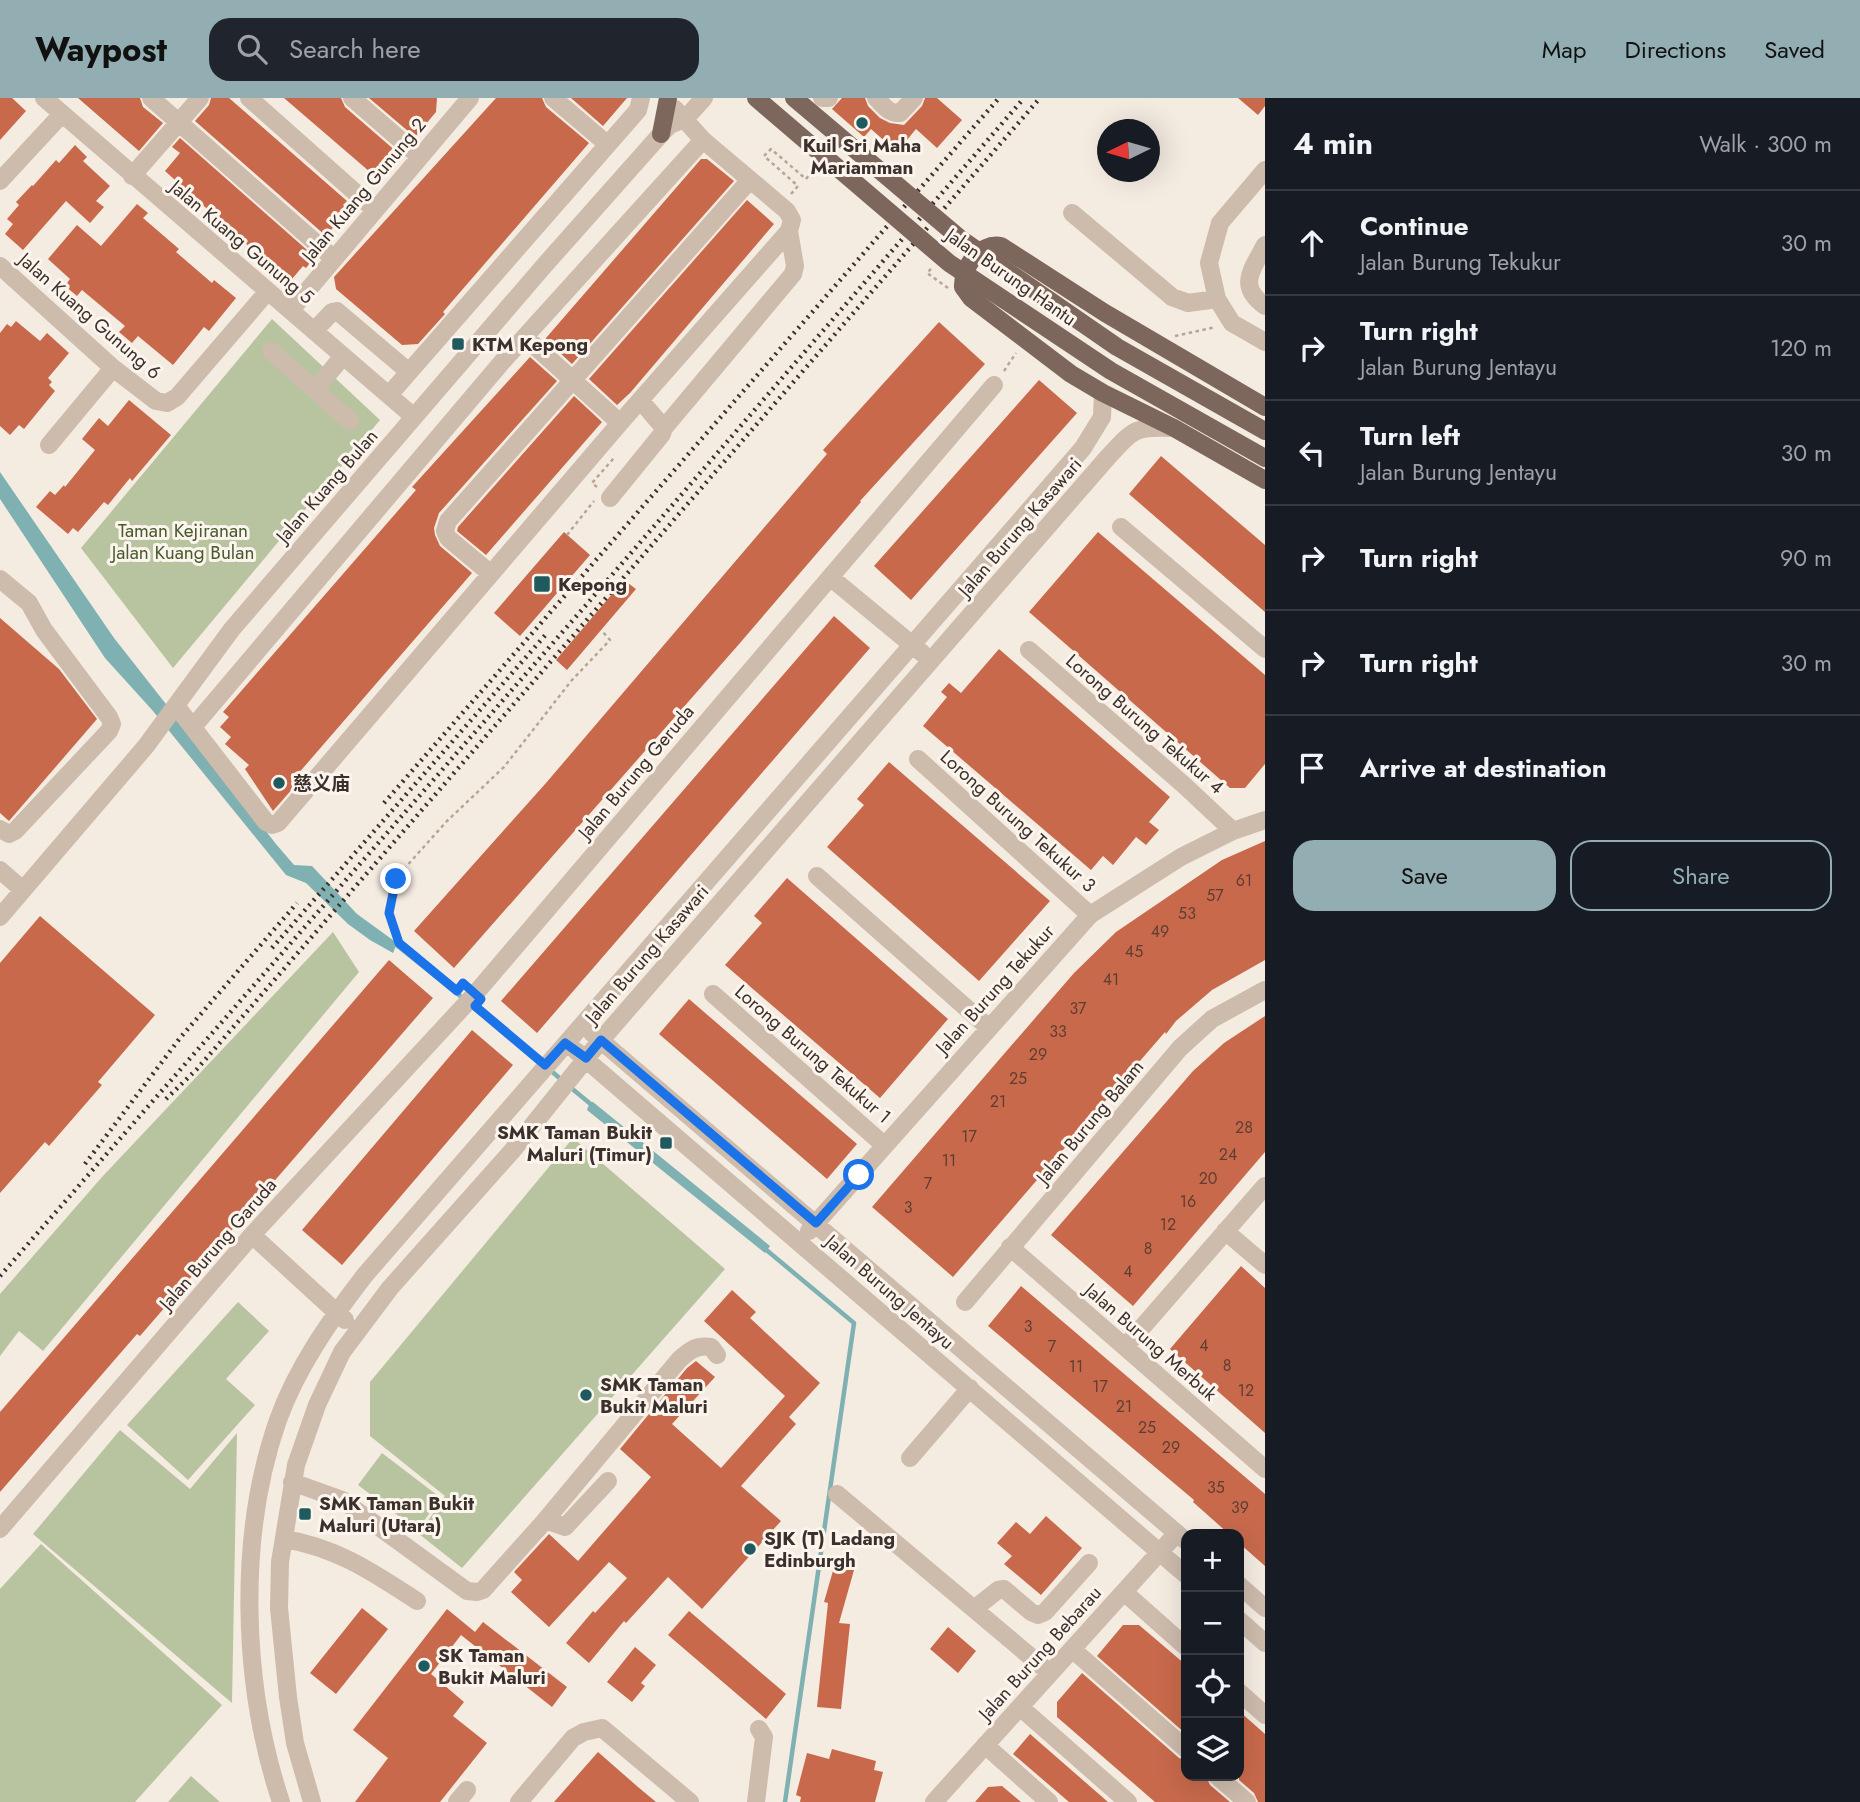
<!DOCTYPE html>
<html lang="en">
<head>
<meta charset="utf-8">
<style>
  body { margin:0; font-family:Jost,"Noto Sans SC",sans-serif; background:#20242c; color:#f1f3f6 }
  .controls { position:absolute; right:21px; bottom:21px; display:grid; overflow:hidden; border-radius:14px; box-shadow:0 7px 28px #0002 }
  .controls button { width:63px; height:63px; display:grid; place-items:center; padding:0; border:0; border-bottom:2px solid #363941; background:#171b24; color:#f1f3f6; font:35px sans-serif }
  .compass { position:absolute; left:1097px; top:21px; width:63px; height:63px; border-radius:50%; background:#171b24; box-shadow:0 7px 28px #0002; rotate:265deg }
  .stop { position:absolute; width:21px; height:21px; margin:-16px; border:5px solid #1a73e8; border-radius:50%; background:#fff }
  .stop.end { background:#1a73e8; border-color:#fff; box-shadow:0 2px 7px #0008 }
  .list { margin:0; padding:0; list-style:none }
  h2 { display:flex; justify-content:space-between; align-items:center; height:91px; margin:0; padding:0 28px; font-size:30px }
  h2 small { font-size:23px; font-weight:400; color:#9ea1a6 }
  .list li { display:grid; grid-template-columns:46px 1fr auto; gap:21px; align-items:center; box-sizing:border-box; height:105px; padding:0 28px; border-top:2px solid #363941 }
  .list b { display:block; font-size:26px; white-space:nowrap }
  .list p { margin:0; font-size:23px; white-space:nowrap; color:#9ea1a6 }
  .list em { font-size:23px; font-style:normal; color:#9ea1a6 }
  .actions { display:flex; gap:14px; padding:21px 28px }
  .actions a { flex:1; padding:16px 0; border:2px solid #92aeb2; border-radius:21px; text-align:center; font-size:24px; color:#92aeb2 }
  .actions .main { background:#92aeb2; color:#111 }
  .icon { flex:none; width:38px; height:38px; fill:none; stroke:currentColor; stroke-width:2; stroke-linecap:round; stroke-linejoin:round }
  .map { position:relative; flex:none; width:1265px; height:1704px; overflow:hidden }
  header { display:flex; align-items:center; gap:42px; box-sizing:border-box; height:98px; padding:0 35px; background:#92aeb2; color:#111 }
  header strong { font-size:33px }
  nav { display:flex; gap:38px; margin-inline-start:auto; font-size:24px }
  .search { width:490px; height:63px; background:#20242c; display:flex; align-items:center; gap:18px; box-sizing:border-box; padding:0 24px; border-radius:21px; color:#9ea1a6; font-size:26px }
  main { display:flex }
  aside { flex:1; background:#171b24 }
  .map>svg:first-child { display:block }
  .green { fill:#b8c4a0 }
  .water { fill:#7fb0b2 }
  .lines { fill:none; stroke-linecap:round; stroke-linejoin:round }
  .stream { stroke:#7fb0b2; stroke-width:4.5 }
  .building { fill:#c8694b }
  .path { stroke:#b9a596; stroke-width:2.5; stroke-dasharray:3.5 3.5; stroke-linecap:butt }
  .minor { stroke:#cdbbac; stroke-width:18 }
  .major { stroke:#7d675c; stroke-width:18 }
  .rail { stroke:#3b302b; stroke-width:4.5; stroke-dasharray:2 5; stroke-linecap:butt }
  .major-bridge { stroke:#7d675c; stroke-width:18 }
  .route { stroke:#1a73e8; stroke-width:9 }
  .poi-dot { fill:#1f5a5e; stroke:#fbf5ee; stroke-width:2.5 }
  .labels { text-anchor:middle; dominant-baseline:central; stroke-width:6; stroke-linejoin:round; paint-order:stroke }
  .number-label { font-size:16px; fill:#5e3e33 }
  .poi-label { font-size:19px; font-weight:bold; fill:#3b302b; stroke:#fbf5ee; text-anchor:start }
  .street-label { font-size:19px; fill:#3b302b; stroke:#fbf5ee }
  .park-label { font-size:19px; fill:#4a5a2e; stroke:#fbf5ee }
</style>
</head>
<body>
<header>
<strong>Waypost</strong>
<div class="search"><svg class="icon" aria-label="search" viewBox="0 0 24 24"><circle cx="10" cy="10" r="6"/><path d="M15 15l6 6"/></svg>Search here</div>
<nav><a>Map</a><a>Directions</a><a>Saved</a></nav>
</header>
<main>
<div class="map">
<svg width="1265" height="1704" viewBox="0 0 1265 1704">
  <rect width="100%" height="100%" fill="#f4ebe1"/>
  <path class="green" d="M272 221 380 322 173 570 81 450Z
    M333 834 359 874 43 1253 19 1233 0 1258V1196L102 1079Z
    M573 1040 725 1171 462 1470 419 1436 445 1398 370 1338V1284Z
    M238 1204 269 1233 226 1281 255 1307 188 1382 127 1327Z
    M120 1332 190 1391 237 1335 232 1605 33 1436Z
    M382 1355 441 1400 417 1432 358 1387Z
    M41 1446 222 1607 135 1704H0V1491Z
    M191 1678 220 1704H168Z"/>
  <path class="water" d="M0 374 114 540 276 746 294 767 312 768 357 816 397 845 393 855 370 842 348 826 306 785 286 777 153 613 105 560 0 401Z
    M590 1004H593L770 1148 765 1155 587 1012Z"/>
  <g class="lines">
    <path class="stream" d="M394 845 464 901
      M470 907 542 966
      M549 971 564 984
      M570 989 593 1008
      M764 1150 854 1225 785 1704"/>
  </g>
  <path class="building" d="M0 0H12L26 13 0 42Z
    M78 0H140L143 9 163 25 139 53Z
    M211 0H229L347 103 343 107 348 112 326 138 195 23 209 7Z
    M284 0H341L345 9 398 55 377 80Z
    M369 0H437L436 14 415 39Z
    M496 0H542L546 9 589 45 443 214 445 216 418 246 402 247 336 191 334 179Z
    M571 0H627L603 28Z
    M842 0H865L868 8 880 20 890 25 904 27 922 8 925 0H937L962 22 937 50 916 31 897 54 871 31 864 39 832 11Z
    M1238 0H1265V8L1258 17Z
    M180 40 315 159 306 170 303 168 292 181 286 175 283 179 165 73 180 55 172 49Z
    M75 47 87 59 83 63 110 88 96 103 104 109 90 125 66 103 23 152 5 136 13 126 7 121 19 107 16 104 32 87 33 88 56 62 59 65Z
    M701 61H707L734 83 572 266 546 242V240Z
    M747 102 774 126 630 295 617 307 589 281Z
    M137 106 148 115 143 120 179 151 176 154 212 185 214 182 236 200 209 233 204 229 173 267 138 238 132 245 119 234 125 228 82 192 77 198 65 188 70 181 48 161 77 127 101 148Z
    M16 223 40 243 47 235 69 255 48 280 52 284 49 287 55 293 24 331 19 327 10 337 0 328V235L7 226 11 229Z
    M939 224 985 266 860 403 861 404 740 545 454 870 414 833 546 685 827 356 823 352Z
    M530 259 557 283 439 415 434 430 435 437 440 448 472 475 297 677 301 681 273 713 245 671 249 667 225 646 231 639 220 629 229 619 223 614 416 392 412 389Z
    M1039 282 1077 315 911 502 874 468Z
    M574 298 602 324 486 457 457 433 458 429Z
    M129 302 171 337 132 383 130 380 108 407 104 404 78 434 73 430 68 436 36 409 50 393 55 397 64 387 65 389 95 352 82 341 99 320 108 328Z
    M1161 358 1265 447V514L1129 396Z
    M564 434 590 457 520 538 494 515Z
    M1098 434 1265 577V666L1245 690H1230L1029 514Z
    M624 482 636 491 567 572 556 562Z
    M834 518 870 550 537 935 501 903Z
    M0 520 59 571 97 621 9 723 0 715Z
    M999 551 1170 699 1149 724 1159 732 1146 747 1136 739 1113 767 1103 758 1091 772 923 628 947 599 941 594 949 585 961 595Z
    M889 664 1050 803 979 883 827 749 864 707 857 701Z
    M1265 743V862L1212 892 1176 923 1166 936 1165 934 953 1179 872 1109 1074 875 1116 834 1222 762Z
    M787 780 948 921 880 1000 725 867 762 825 754 818Z
    M40 818 155 917 98 984 102 987 49 1048 45 1044 0 1095V865Z
    M389 862 433 900 140 1238 137 1236 0 1394V1314Z
    M689 901 857 1046 827 1081 659 936Z
    M1265 918V1054L1133 1208 1051 1137 1193 973 1224 945Z
    M472 932 513 967 342 1167 302 1132Z
    M1241 1168 1265 1190V1335L1170 1251Z
    M1021 1188 1265 1396V1468L1239 1445V1436H1229L1193 1404 1194 1402 988 1228Z
    M732 1192 756 1214 750 1220 820 1285 789 1319 796 1326 741 1388 781 1423 702 1511 668 1479 626 1525 624 1523 589 1565 566 1545 593 1513 595 1515 627 1480 609 1464 549 1529 511 1494 522 1482 514 1474 549 1436 578 1463 651 1379 620 1351 687 1270 696 1263 715 1279 672 1326 721 1370 785 1298 704 1223Z
    M1046 1418 1082 1450 1041 1497 1004 1466 1012 1458 997 1445 1016 1424 1030 1436Z
    M837 1459 856 1465 839 1525 850 1526 841 1611 817 1609 828 1505 824 1504Z
    M362 1510 388 1531 336 1596 310 1575Z
    M447 1511 475 1534 483 1524 567 1589 552 1609 461 1537 431 1576 464 1604 453 1618 487 1645 440 1704H355L388 1660 353 1632Z
    M689 1513 786 1596 766 1621 668 1537Z
    M1123 1527H1139L1186 1567V1636L1097 1558Z
    M948 1529 976 1553 958 1575 930 1551Z
    M635 1549 656 1567 641 1585 645 1588 632 1604 607 1584Z
    M1082 1575 1179 1660 1186 1662V1678H1206L1210 1687 1230 1704H1155L1057 1619V1604Z
    M1239 1613 1265 1636V1704H1258L1254 1695 1239 1682Z
    M1030 1636 1108 1704H1069L1013 1656Z
    M832 1651 876 1663 874 1672 883 1674 875 1704H800L801 1699 796 1697 807 1655 829 1661Z
    M598 1654 638 1689 656 1704H554Z
    M1002 1688 1021 1704H975L988 1689Z"/>
  <g class="lines">
    <path class="path" d="M791 96 798 88 764 58 771 51 806 81 813 72
      M931 171 927 175 948 190
      M1175 238 1216 229
      M1004 273 1016 255
      M597 389 592 385 614 360
      M567 437 594 403
      M457 892 399 845 389 815 395 781 447 723 504 669 572 582 610 542 602 533
      M481 913 535 958"/>
    <path class="minor" d="M44 0 414 319
      M151 0 333 160
      M249 0 375 112
      M352 0 420 59
      M553 0 607 46
      M822 0H829
      M876 0C884 8 889 16 900 15L914 0
      M1265 72 1220 125 1209 165 1217 201 1232 225 1265 244
      M132 78 200 0
      M0 83 62 16
      M1072 115 1172 199 1188 205 1217 201
      M1265 147C1252 172 1237 188 1265 208
      M0 168 113 270 156 303 167 305 177 299 268 193
      M291 212 470 0
      M314 233 332 214 337 213 409 274
      M525 239 620 325
      M271 253 350 323
      M315 292 343 258
      M389 297 638 12 641 0
      M664 330 793 176 795 168 789 133
      M49 347 113 270
      M610 400 662 336 664 330 640 302
      M1121 429 1265 551
      M491 476 448 440 445 433 448 423 750 82
      M830 479 922 555
      M0 481 29 505 44 532 109 619 112 626 109 633 15 733 9 736 0 731
      M1029 552 1185 688 1233 733
      M177 609 266 724 272 727 278 725 620 325 789 133 792 122 787 113 703 42 675 11
      M193 629 502 264 703 42
      M918 661 1090 817
      M0 772 23 792
      M817 778 989 930
      M0 819 146 648 232 531 543 169 661 36 670 27 685 21 704 0
      M713 896 884 1047
      M592 935 1186 1443
      M576 953 1186 1477
      M809 1133 1090 817 1181 759 1233 733 1265 722
      M1225 1133 1265 1167
      M252 1137 345 1222
      M1010 1149 1265 1371
      M965 1204 1180 950 1212 921 1265 892
      M1125 1249 1265 1088
      M910 1360 970 1290
      M292 1384 342 1402 467 1493 477 1494 483 1492 543 1425 548 1423 565 1429 608 1383
      M837 1396 1050 1575
      M543 1425 679 1262C690 1252 696 1247 711 1249L717 1257
      M0 1431 252 1137 475 896 994 287
      M284 1441C336 1449 374 1475 417 1503
      M1239 1487 1265 1510
      M1124 1494 1186 1549
      M974 1511 998 1492 1004 1491 1031 1514 1038 1517 1045 1514 1089 1465
      M1239 1522 1265 1545
      M1072 1551 1186 1651
      M1239 1594 1265 1617
      M1020 1609 1128 1704
      M985 1647 1049 1704
      M1217 1678 1247 1704
      M281 1704C242 1587 237 1439 278 1322 297 1269 331 1221 365 1177L1083 350 1102 319 1103 295
      M312 1704 295 1645 288 1599 279 1510 280 1464 296 1367 317 1307 342 1254 390 1190 512 1053 601 942 1108 359C1134 331 1135 328 1174 330
      M457 1704 467 1692
      M519 1704 573 1640 584 1634 602 1630 690 1704
      M756 1704 764 1639 759 1631
      M934 1704 1177 1435"/>
    <path class="major" d="M661 36 668 0
      M1265 309 1105 215 1001 148C979 144 962 170 963 189L971 200 1071 276 1103 295 1174 330 1265 382"/>
    <path class="rail" d="M384 705 999 0
      M272 850 548 534
      M166 1001 197 971 1040 0
      M85 1066 180 940 297 805
      M0 1178 580 514 1024 0"/>
    <path class="major-bridge" d="M756 0 949 165 1111 273 1265 360
      M794 0 962 142 1117 249 1265 333"/>
  </g>
  <g class="lines">
    <path class="route" d="M396 781 389 815 399 845 457 893 463 885 481 901 475 908 545 967 565 945 586 960 601 942 816 1125 859 1077"/>
  </g>
  <g class="poi-dot">
    <circle cx="862" cy="25" r="7"/>
    <rect x="451" y="239" width="14" height="14" rx="3.5"/>
    <rect x="533" y="477" width="18" height="18" rx="3.5"/>
    <circle cx="279" cy="685" r="7"/>
    <rect x="659" y="1038" width="14" height="14" rx="3.5"/>
    <circle cx="586" cy="1297" r="7"/>
    <rect x="298" y="1409" width="14" height="14" rx="3.5"/>
    <circle cx="750" cy="1451" r="7"/>
    <circle cx="424" cy="1568" r="7"/>
  </g>
  <g class="labels">
    <g class="number-label">
      <text x="1244" y="782">61</text>
      <text x="1215" y="797">57</text>
      <text x="1187" y="815">53</text>
      <text x="1160" y="833">49</text>
      <text x="1134" y="853">45</text>
      <text x="1111" y="881">41</text>
      <text x="1078" y="910">37</text>
      <text x="1058" y="933">33</text>
      <text x="1038" y="956">29</text>
      <text x="1018" y="980">25</text>
      <text x="998" y="1003">21</text>
      <text x="1244" y="1029">28</text>
      <text x="969" y="1038">17</text>
      <text x="1228" y="1056">24</text>
      <text x="949" y="1062">11</text>
      <text x="1208" y="1080">20</text>
      <text x="928" y="1085">7</text>
      <text x="1188" y="1103">16</text>
      <text x="908" y="1109">3</text>
      <text x="1168" y="1126">12</text>
      <text x="1148" y="1150">8</text>
      <text x="1128" y="1173">4</text>
      <text x="1028" y="1228">3</text>
      <text x="1204" y="1247">4</text>
      <text x="1052" y="1248">7</text>
      <text x="1227" y="1267">8</text>
      <text x="1076" y="1268">11</text>
      <text x="1100" y="1288">17</text>
      <text x="1246" y="1292">12</text>
      <text x="1124" y="1308">21</text>
      <text x="1147" y="1329">25</text>
      <text x="1171" y="1349">29</text>
      <text x="1216" y="1389">35</text>
      <text x="1240" y="1409">39</text>
    </g>
    <g class="poi-label">
      <text x="862" y="47" text-anchor="middle">Kuil Sri Maha<tspan x="862" dy="22">Mariamman</tspan></text>
      <text x="472" y="246">KTM Kepong</text>
      <text x="558" y="486">Kepong</text>
      <text x="293" y="685">慈义庙</text>
      <text x="652" y="1034" text-anchor="end">SMK Taman Bukit<tspan x="652" dy="22">Maluri (Timur)</tspan></text>
      <text x="600" y="1286">SMK Taman<tspan x="600" dy="22">Bukit Maluri</tspan></text>
      <text x="319" y="1405">SMK Taman Bukit<tspan x="319" dy="22">Maluri (Utara)</tspan></text>
      <text x="764" y="1440">SJK (T) Ladang<tspan x="764" dy="22">Edinburgh</tspan></text>
      <text x="438" y="1557">SK Taman<tspan x="438" dy="22">Bukit Maluri</tspan></text>
    </g>
    <g class="street-label">
      <text transform="translate(364 92) rotate(-50)">Jalan Kuang Gunung 2</text>
      <text transform="translate(242 144) rotate(40)">Jalan Kuang Gunung 5</text>
      <text transform="translate(1011 179) rotate(35)">Jalan Burung Hantu</text>
      <text transform="translate(90 218) rotate(41)">Jalan Kuang Gunung 6</text>
      <text transform="translate(327 388) rotate(-49)">Jalan Kuang Bulan</text>
      <text transform="translate(1020 429) rotate(-49)">Jalan Burung Kasawari</text>
      <text transform="translate(1145 626) rotate(41)">Lorong Burung Tekukur 4</text>
      <text transform="translate(636 674) rotate(-50)">Jalan Burung Geruda</text>
      <text transform="translate(1018 723) rotate(42)">Lorong Burung Tekukur 3</text>
      <text transform="translate(647 856) rotate(-49)">Jalan Burung Kasawari</text>
      <text transform="translate(995 891) rotate(-48)">Jalan Burung Tekukur</text>
      <text transform="translate(813 956) rotate(41)">Lorong Burung Tekukur 1</text>
      <text transform="translate(1090 1024) rotate(-50)">Jalan Burung Balam</text>
      <text transform="translate(218 1146) rotate(-49)">Jalan Burung Garuda</text>
      <text transform="translate(890 1194) rotate(41)">Jalan Burung Jentayu</text>
      <text transform="translate(1151 1244) rotate(41)">Jalan Burung Merbuk</text>
      <text transform="translate(1040 1555) rotate(-48)">Jalan Burung Bebarau</text>
    </g>
    <g class="park-label">
      <text x="183" y="432">Taman Kejiranan<tspan x="183" dy="22">Jalan Kuang Bulan</tspan></text>
    </g>
  </g>
</svg>
<div class="controls">
<button>+</button>
<button>−</button>
<button><svg class="icon" aria-label="locate" viewBox="0 0 24 24"><circle cx="12" cy="12" r="6"/><path d="M12 2v4M12 18v4M2 12h4M18 12h4"/></svg></button>
<button><svg class="icon" aria-label="layers" viewBox="0 0 24 24"><path d="M12 4l9 5-9 5-9-5zM3 14l9 5 9-5"/></svg></button>
</div>
<svg class="compass" viewBox="-18 -18 36 36"><path d="M0-13l5 13h-10z" fill="#e53935"/><path d="M0 13l5-13h-10z" fill="#9ea1a6"/></svg>
<div class="stop" style="left:859px;top:1077px"></div>
<div class="stop end" style="left:396px;top:781px"></div>
</div>
<aside>
<h2>4 min<small>Walk · 300 m</small></h2>
<ul class="list">
<li><svg class="icon" aria-label="ahead" viewBox="0 0 24 24"><path d="M12 20V5M6 11l6-6 6 6"/></svg><div><b>Continue</b><p>Jalan Burung Tekukur</p></div><em>30 m</em></li>
<li><svg class="icon" aria-label="right" viewBox="0 0 24 24"><path d="M7 20v-9h11M14 6l5 5-5 5"/></svg><div><b>Turn right</b><p>Jalan Burung Jentayu</p></div><em>120 m</em></li>
<li><svg class="icon" aria-label="left" viewBox="0 0 24 24"><path d="M17 20v-9H6M10 6l-5 5 5 5"/></svg><div><b>Turn left</b><p>Jalan Burung Jentayu</p></div><em>30 m</em></li>
<li><svg class="icon" aria-label="right" viewBox="0 0 24 24"><path d="M7 20v-9h11M14 6l5 5-5 5"/></svg><div><b>Turn right</b></div><em>90 m</em></li>
<li><svg class="icon" aria-label="right" viewBox="0 0 24 24"><path d="M7 20v-9h11M14 6l5 5-5 5"/></svg><div><b>Turn right</b></div><em>30 m</em></li>
<li><svg class="icon" aria-label="arrive" viewBox="0 0 24 24"><path d="M6 21V4h12l-3 4 3 4H6"/></svg><div><b>Arrive at destination</b></div></li>
</ul>
<div class="actions"><a class="main">Save</a><a>Share</a></div>
</aside>
</main>
</body>
</html>
